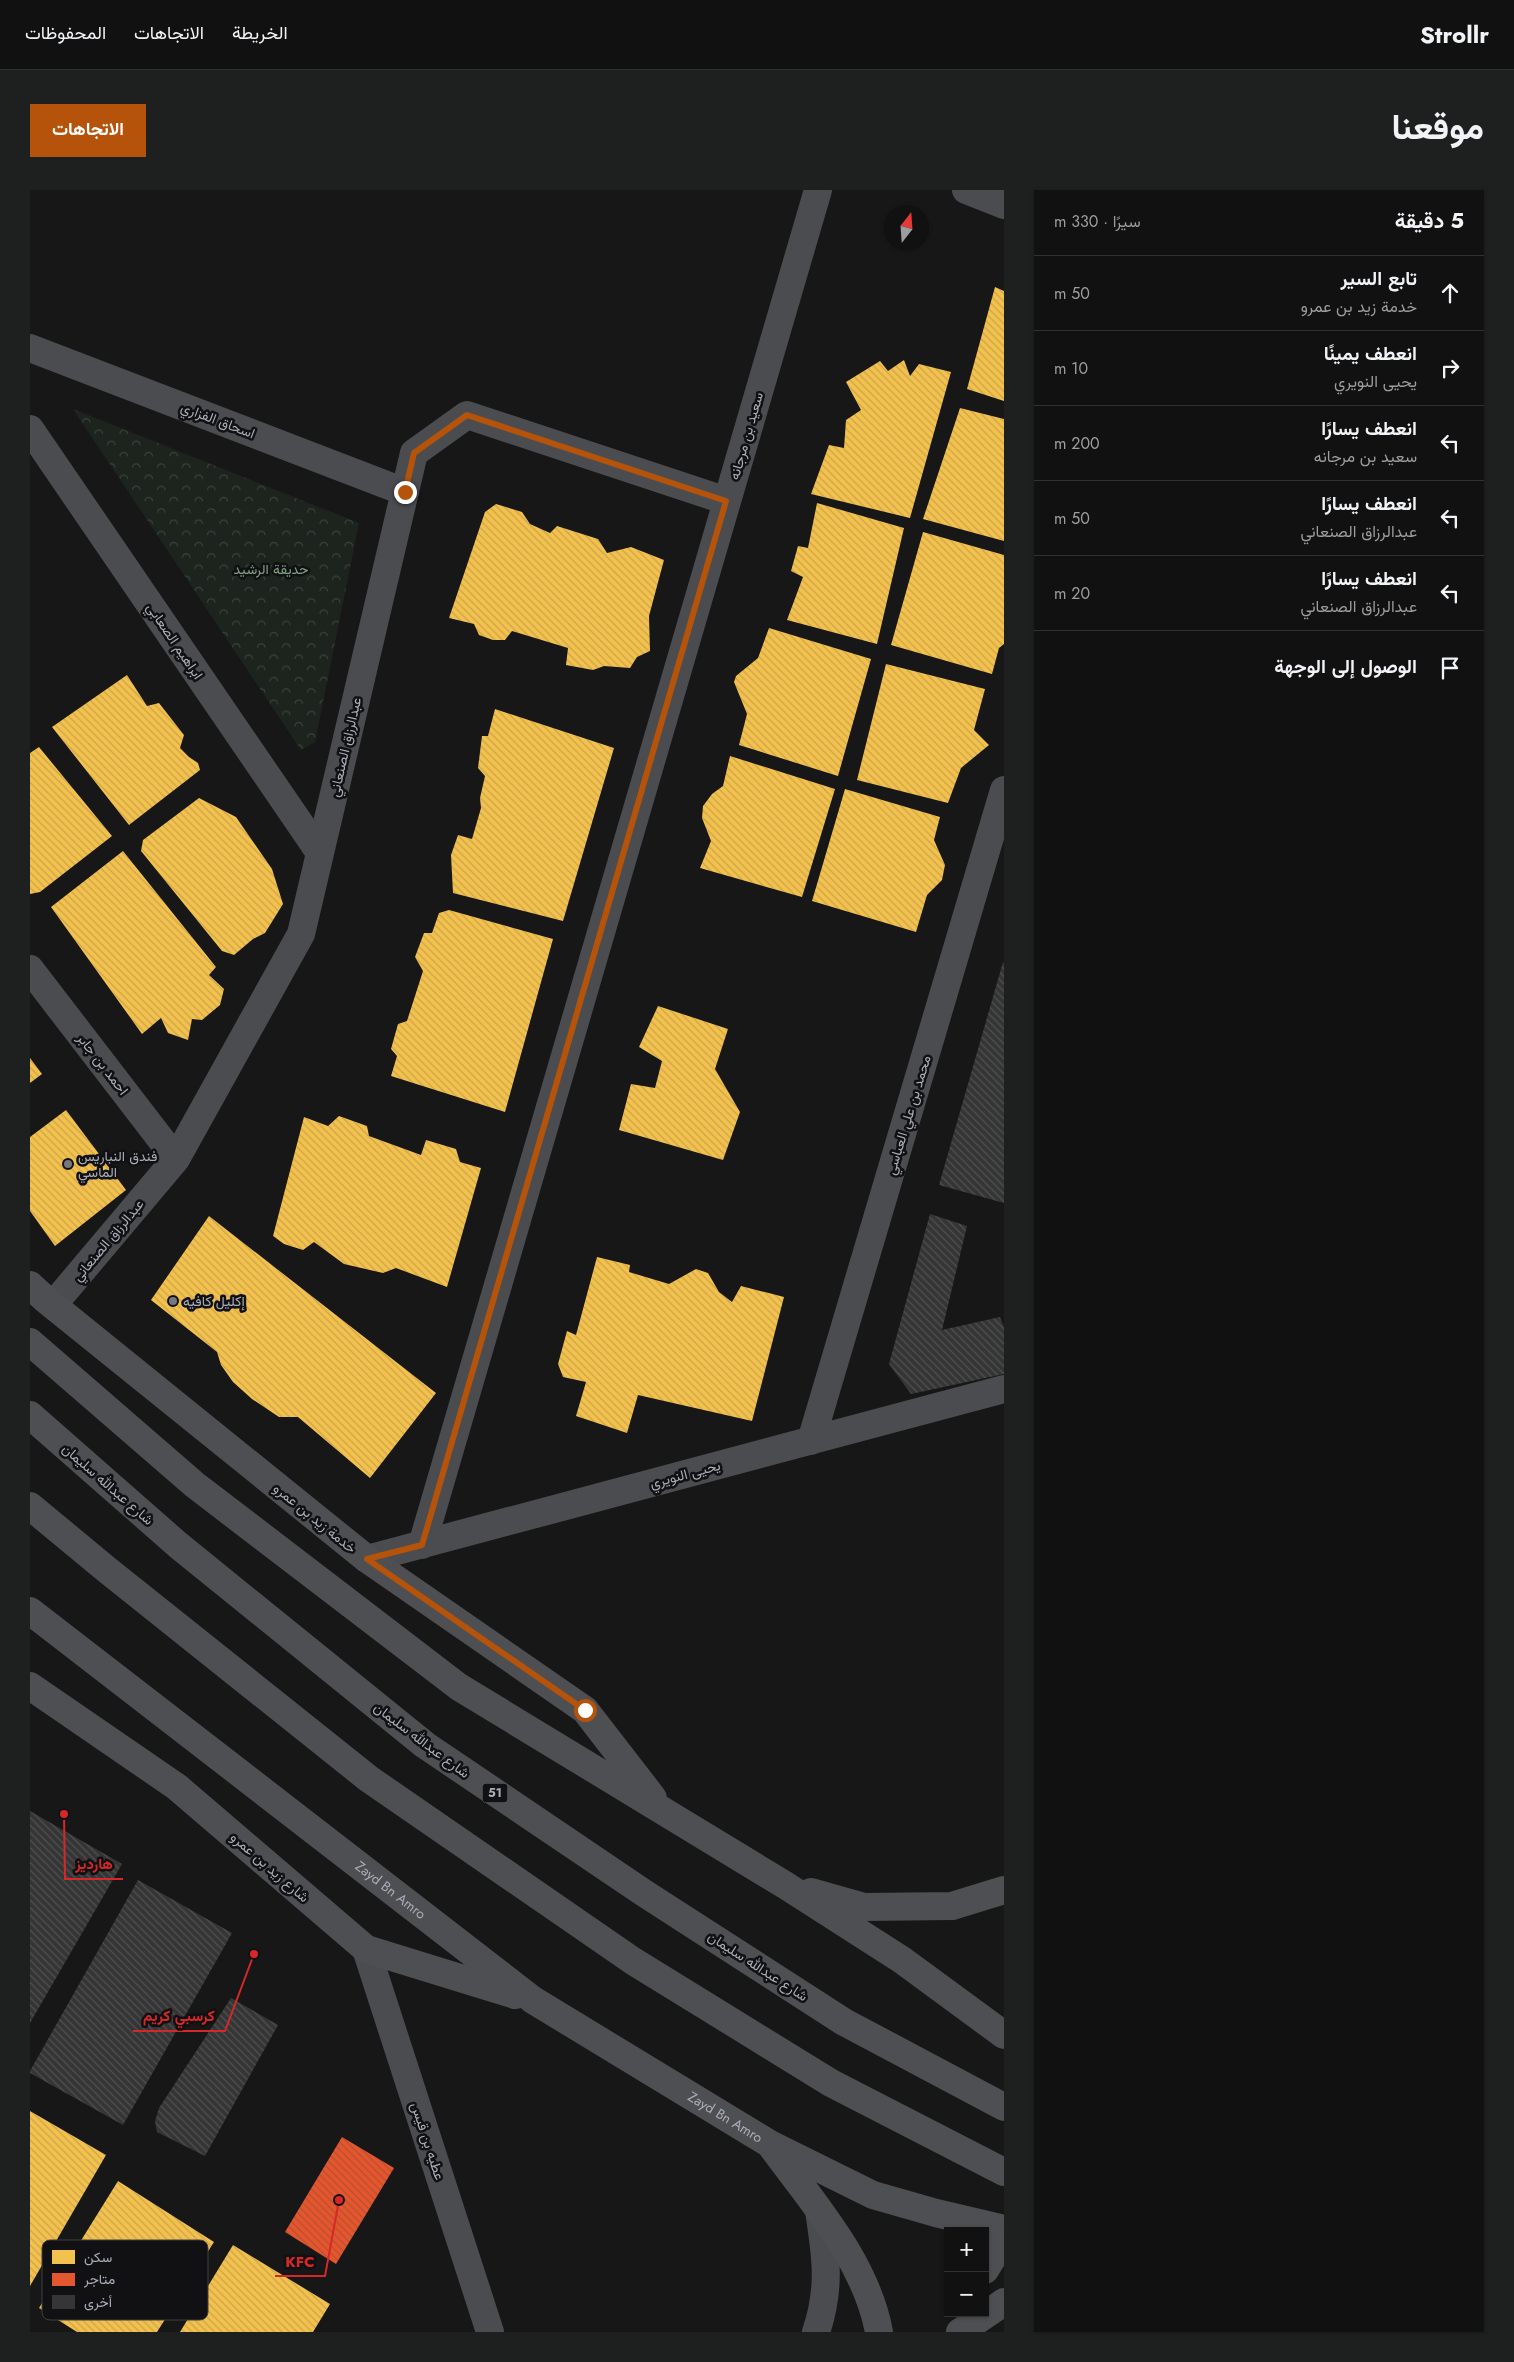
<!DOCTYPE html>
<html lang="ar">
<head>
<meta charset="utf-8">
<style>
  body { margin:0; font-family:Jost,Vazirmatn,sans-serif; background:#1e1f1f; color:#f1f3f6; direction:rtl }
  .controls { position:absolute; right:15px; bottom:15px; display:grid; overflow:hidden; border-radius:0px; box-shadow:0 1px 4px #0004 }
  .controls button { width:45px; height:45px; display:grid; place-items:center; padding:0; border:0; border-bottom:1px solid #303131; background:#111; color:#f1f3f6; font:25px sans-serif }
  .compass { position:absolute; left:854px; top:15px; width:45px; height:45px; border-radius:50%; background:#111; box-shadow:0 1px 4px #0004; rotate:17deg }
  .stop { position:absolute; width:15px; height:15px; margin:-11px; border:4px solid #b45309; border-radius:50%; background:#fff }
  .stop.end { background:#b45309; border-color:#fff; box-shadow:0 1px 5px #0008 }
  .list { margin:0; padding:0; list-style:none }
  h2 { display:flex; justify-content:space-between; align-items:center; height:65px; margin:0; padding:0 20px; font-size:21px }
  h2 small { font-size:16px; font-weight:400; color:#9c9d9f }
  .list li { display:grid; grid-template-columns:32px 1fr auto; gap:15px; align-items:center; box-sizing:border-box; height:75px; padding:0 20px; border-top:1px solid #303131 }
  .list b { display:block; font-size:19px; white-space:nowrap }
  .list p { margin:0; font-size:16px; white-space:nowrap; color:#9c9d9f }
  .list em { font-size:16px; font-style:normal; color:#9c9d9f }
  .icon { flex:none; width:28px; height:28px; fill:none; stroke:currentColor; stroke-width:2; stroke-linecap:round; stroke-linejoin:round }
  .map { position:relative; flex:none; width:974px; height:2142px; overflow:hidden; direction:ltr; border-radius:0px }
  header { display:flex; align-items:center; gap:30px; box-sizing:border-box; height:70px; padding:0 25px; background:#111; border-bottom:1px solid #303131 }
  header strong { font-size:24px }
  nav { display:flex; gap:28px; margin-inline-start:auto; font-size:18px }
  .intro { display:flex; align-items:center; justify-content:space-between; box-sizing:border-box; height:120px; padding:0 30px }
  h1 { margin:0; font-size:35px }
  .button { padding:12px 22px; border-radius:0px; background:#b45309; color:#fff; font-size:18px; font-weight:700 }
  main { display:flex; gap:30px; padding:0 30px }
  aside { flex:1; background:#111; border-radius:0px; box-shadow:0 1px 4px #0004 }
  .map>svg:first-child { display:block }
  .forest { fill:url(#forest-crowns) }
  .homes { fill:url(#homes-back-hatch) }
  .shops { fill:url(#shops-back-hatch) }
  .building { fill:url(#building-back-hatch) }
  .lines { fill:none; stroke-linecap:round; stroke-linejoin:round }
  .minor { stroke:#4b4c50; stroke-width:28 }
  .major { stroke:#4d4f52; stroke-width:28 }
  .route { stroke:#b45309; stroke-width:6 }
  .poi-dot { fill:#757880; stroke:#111113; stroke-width:2 }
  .labels { text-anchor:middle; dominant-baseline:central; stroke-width:5; stroke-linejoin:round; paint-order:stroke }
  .shield { fill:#111113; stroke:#7b7e86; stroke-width:1 }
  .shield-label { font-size:12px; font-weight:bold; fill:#a8adb8 }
  .street-label { font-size:14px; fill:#a8adb8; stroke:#111113 }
  .park-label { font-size:14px; fill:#7fa381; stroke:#111113 }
  .poi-label { font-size:14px; fill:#a8adb8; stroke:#111113; text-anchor:start }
  .key { fill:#111113; stroke:#3e4045; stroke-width:1 }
  .key-label { font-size:14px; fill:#a8adb8 }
  .leader { fill:none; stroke:#d62828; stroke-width:2 }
  .callout-dot { fill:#d62828; stroke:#111113; stroke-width:2 }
  .callout-label { font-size:15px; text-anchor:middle; font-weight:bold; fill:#d62828; stroke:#111113; stroke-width:5; stroke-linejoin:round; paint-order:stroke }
</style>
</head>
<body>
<header>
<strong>Strollr</strong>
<nav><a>الخريطة</a><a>الاتجاهات</a><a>المحفوظات</a></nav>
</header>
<div class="intro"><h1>موقعنا</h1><a class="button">الاتجاهات</a></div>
<main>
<aside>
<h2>5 دقيقة<small>سيرًا · 330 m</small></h2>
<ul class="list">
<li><svg class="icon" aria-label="ahead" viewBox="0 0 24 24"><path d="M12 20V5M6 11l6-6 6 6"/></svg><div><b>تابع السير</b><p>خدمة زيد بن عمرو</p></div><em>50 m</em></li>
<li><svg class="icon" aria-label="right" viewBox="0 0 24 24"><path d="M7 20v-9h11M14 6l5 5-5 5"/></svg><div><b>انعطف يمينًا</b><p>يحيى النويري</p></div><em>10 m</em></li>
<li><svg class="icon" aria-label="left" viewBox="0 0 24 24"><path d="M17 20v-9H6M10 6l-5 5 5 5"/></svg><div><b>انعطف يسارًا</b><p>سعيد بن مرجانه</p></div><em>200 m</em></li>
<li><svg class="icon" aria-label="left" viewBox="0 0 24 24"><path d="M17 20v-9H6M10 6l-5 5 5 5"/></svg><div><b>انعطف يسارًا</b><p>عبدالرزاق الصنعاني</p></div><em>50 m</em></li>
<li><svg class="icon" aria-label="left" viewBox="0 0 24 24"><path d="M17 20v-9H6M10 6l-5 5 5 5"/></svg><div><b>انعطف يسارًا</b><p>عبدالرزاق الصنعاني</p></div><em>20 m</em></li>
<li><svg class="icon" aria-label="arrive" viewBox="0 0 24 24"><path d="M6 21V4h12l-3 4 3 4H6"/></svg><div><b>الوصول إلى الوجهة</b></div></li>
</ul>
</aside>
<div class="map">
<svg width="974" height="2142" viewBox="0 0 974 2142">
  <defs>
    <pattern id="forest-crowns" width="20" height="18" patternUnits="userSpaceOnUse" patternTransform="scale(1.25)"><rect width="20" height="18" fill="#1d241e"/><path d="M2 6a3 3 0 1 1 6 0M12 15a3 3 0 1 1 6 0" fill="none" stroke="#3b413d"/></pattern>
    <pattern id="homes-back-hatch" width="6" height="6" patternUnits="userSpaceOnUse" patternTransform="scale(1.25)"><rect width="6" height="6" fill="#f2c14e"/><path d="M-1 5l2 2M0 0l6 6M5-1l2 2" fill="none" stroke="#cca549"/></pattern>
    <pattern id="shops-back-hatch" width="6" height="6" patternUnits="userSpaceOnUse" patternTransform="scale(1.25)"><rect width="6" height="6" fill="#e4572e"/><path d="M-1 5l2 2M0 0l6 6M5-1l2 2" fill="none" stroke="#b84e30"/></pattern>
    <pattern id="building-back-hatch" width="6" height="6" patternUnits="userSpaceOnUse" patternTransform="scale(1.25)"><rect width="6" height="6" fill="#353536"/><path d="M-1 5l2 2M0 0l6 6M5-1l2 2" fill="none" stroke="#4f5051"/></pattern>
  </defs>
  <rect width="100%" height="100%" fill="#171717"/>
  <path class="forest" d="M43 219 329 333 285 552 271 560Z"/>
  <path class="homes" d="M965 97 974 101V211L937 199Z
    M874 170 880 186 889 174 921 182 880 328 781 304 799 255 814 258 816 230 831 220 816 192 850 171 858 181Z
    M930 218 974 229V351L893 329Z
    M787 313 874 338 847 454 757 430 773 387 761 381 768 356 778 358Z
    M466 314 492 322 500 334 520 343 527 336 568 349 577 363 601 357 634 370 619 426 620 461 607 467 600 478 574 476 563 480 536 475 538 458 482 441 475 450H463L449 445 444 434 419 428 455 322Z
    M893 342 974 365V454L969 458 962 484 861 455Z
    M739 438 841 469 808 586 709 555 717 524 704 492 706 486 728 468Z
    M856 474 955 499 944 540 959 555 931 578 918 613 827 590Z
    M97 485 117 516 129 513 154 545 150 558 159 567 168 573 170 580 99 635 22 537Z
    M465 519 584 558 533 731 423 703 421 665 428 645 442 649 451 618 450 608 455 586 448 578 452 546H458Z
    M9 557 82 646 10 702 0 704V563Z
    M700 566 805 599 772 707 670 678 681 651 672 628 673 616 682 604 693 596Z
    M815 599 910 627 904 650 915 675 912 690 897 705 886 742 782 711Z
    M169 608 206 627 242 679 253 714 235 743 223 749 204 765 192 761 111 661 113 650Z
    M93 661 186 777 179 785 194 799 190 815 172 830 162 829 158 850 138 843 131 828 112 844 21 717Z
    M419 720 523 749 475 922 361 886 367 866 361 859 368 834 377 831 393 781 385 767 394 743H402L409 723Z
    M628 816 698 839 685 879 710 922 693 970 589 940 601 894 625 898 632 871 609 857Z
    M0 868 12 884 0 893Z
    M36 920 96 1000 25 1056 0 1021V947Z
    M309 926 337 936 339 946 391 965 396 950 426 959 430 972 451 978 417 1097 366 1078 353 1083 314 1074 284 1052 273 1060 254 1054 243 1046 274 927 298 936Z
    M179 1026 406 1203 340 1288 268 1227H249L222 1209 203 1192 191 1175 187 1162 121 1110Z
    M567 1067 600 1075 599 1082 639 1094 666 1079 678 1083 689 1102 702 1112 711 1096 754 1107 722 1231 608 1205 597 1243 546 1226 556 1192 533 1187 528 1174 537 1141 546 1145Z
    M0 1921 76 1965 0 2096Z
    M88 1991 184 2052 127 2142H47L9 2118Z
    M203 2055 300 2114 283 2142H150Z"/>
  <path class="shops" d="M312 1947 364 1978 306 2074 255 2042Z"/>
  <path class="building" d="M973 772 974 773V1013L909 995Z
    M900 1024 937 1036 912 1140 970 1127 974 1137V1184L881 1204 859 1174Z
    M0 1621 92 1674 0 1833Z
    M108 1690 202 1743 93 1935 0 1883V1881Z
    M201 1808 248 1835 175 1966 127 1942 125 1931 129 1918Z"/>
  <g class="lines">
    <path class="minor" d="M936 0 974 15
      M0 158 375 302
      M0 239 290 663
      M0 779 146 969
      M23 1115 146 969 271 744 384 263 437 225 697 311
      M781 1251 974 600
      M392 1355 788 0
      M337 1369 974 1199
      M336 1759 460 2142
      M786 2142C801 2098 796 2066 789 2021"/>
    <g class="major">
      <path d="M0 1095 15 1109 337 1369 555 1520 623 1608"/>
      <path d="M0 1152 165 1295 429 1497 755 1695 872 1770 974 1845"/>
      <path d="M0 1225 148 1355 395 1555 614 1703 814 1832 974 1917"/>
      <path d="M0 1316 76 1379 339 1589 603 1771 801 1893 974 1982"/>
      <path id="s1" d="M0 1421 503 1810 740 1954 843 2005 906 2023 974 2039"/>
      <path d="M0 1496 147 1597 336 1759 485 1805"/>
      <path d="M781 1702 834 1717 922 1716 974 1700"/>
      <path d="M742 1957C784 2014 836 2072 849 2142"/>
      <path d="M955 2080 974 2049"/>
      <path d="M930 2142 974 2112"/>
    </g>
  </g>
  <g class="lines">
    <path class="route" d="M375 302 384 263 437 225 696 311 392 1355 337 1369 555 1520"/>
  </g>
  <g class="poi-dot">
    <circle cx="38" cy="974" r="5"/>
    <circle cx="143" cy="1111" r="5"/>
  </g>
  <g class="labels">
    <rect class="shield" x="452.5" y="1593.5" width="25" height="19" rx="4"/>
    <g class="shield-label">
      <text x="465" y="1603">51</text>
    </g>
    <g class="street-label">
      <text transform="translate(188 230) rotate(21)">اسحاق الفزاري</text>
      <text transform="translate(716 246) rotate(-74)">سعيد بن مرجانه</text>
      <text transform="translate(145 451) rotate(56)">ابراهيم الصعابي</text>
      <text transform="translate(315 557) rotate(-77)">عبدالرزاق الصنعاني</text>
      <text transform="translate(73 874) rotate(52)">احمد بن جابر</text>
      <text transform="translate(878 925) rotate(-73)">محمد بن علي العباسي</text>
      <text transform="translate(78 1050) rotate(-50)">عبدالرزاق الصنعاني</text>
      <text transform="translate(655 1284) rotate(-15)">يحيى النويري</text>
      <text transform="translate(78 1294) rotate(41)">شارع عبدالله سليمان</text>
      <text transform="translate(285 1328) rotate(39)">خدمة زيد بن عمرو</text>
      <text transform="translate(392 1550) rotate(37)">شارع عبدالله سليمان</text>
      <text transform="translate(240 1677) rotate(41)">شارع زيد بن عمرو</text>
      <text stroke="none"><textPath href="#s1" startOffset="456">Zayd Bn Amro</textPath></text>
      <text transform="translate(728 1776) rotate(33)">شارع عبدالله سليمان</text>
      <text stroke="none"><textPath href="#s1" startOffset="861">Zayd Bn Amro</textPath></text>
      <text transform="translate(398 1951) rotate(72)">عطيه بن قيس</text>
    </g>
    <g class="park-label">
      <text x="241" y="379">حديقة الرشيد</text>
    </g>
    <g class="poi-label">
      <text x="48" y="966">فندق النباريس<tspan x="48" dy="16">الماسي</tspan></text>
      <text x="153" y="1111">إكليل كافيه</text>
    </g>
  </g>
  <rect x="12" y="2050" width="166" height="80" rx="8" class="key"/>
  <rect x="22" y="2060" width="23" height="14" fill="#f2c14e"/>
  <rect x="22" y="2083" width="23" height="13" fill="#e4572e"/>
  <rect x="22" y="2105" width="23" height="14" fill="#353536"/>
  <g class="key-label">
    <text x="54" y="2072">سكن</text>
    <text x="54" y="2094">متاجر</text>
    <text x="54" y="2117">أخرى</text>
  </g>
  <path class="leader" d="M34 1624L35 1689H93M224 1764L195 1841H103M309 2010L295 2086H245"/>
  <g class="callout-dot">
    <circle cx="34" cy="1624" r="5"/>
    <circle cx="224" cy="1764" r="5"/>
    <circle cx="309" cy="2010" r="5"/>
  </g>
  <g class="callout-label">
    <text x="64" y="1679">هارديز</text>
    <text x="149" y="1831">كرسبي كريم</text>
    <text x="270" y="2077">KFC</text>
  </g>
</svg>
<div class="controls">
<button>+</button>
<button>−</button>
</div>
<svg class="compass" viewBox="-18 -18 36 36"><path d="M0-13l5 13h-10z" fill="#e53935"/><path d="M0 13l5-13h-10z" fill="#9c9d9f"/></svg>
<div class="stop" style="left:555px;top:1520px"></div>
<div class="stop end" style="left:375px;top:302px"></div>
</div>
</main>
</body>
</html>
